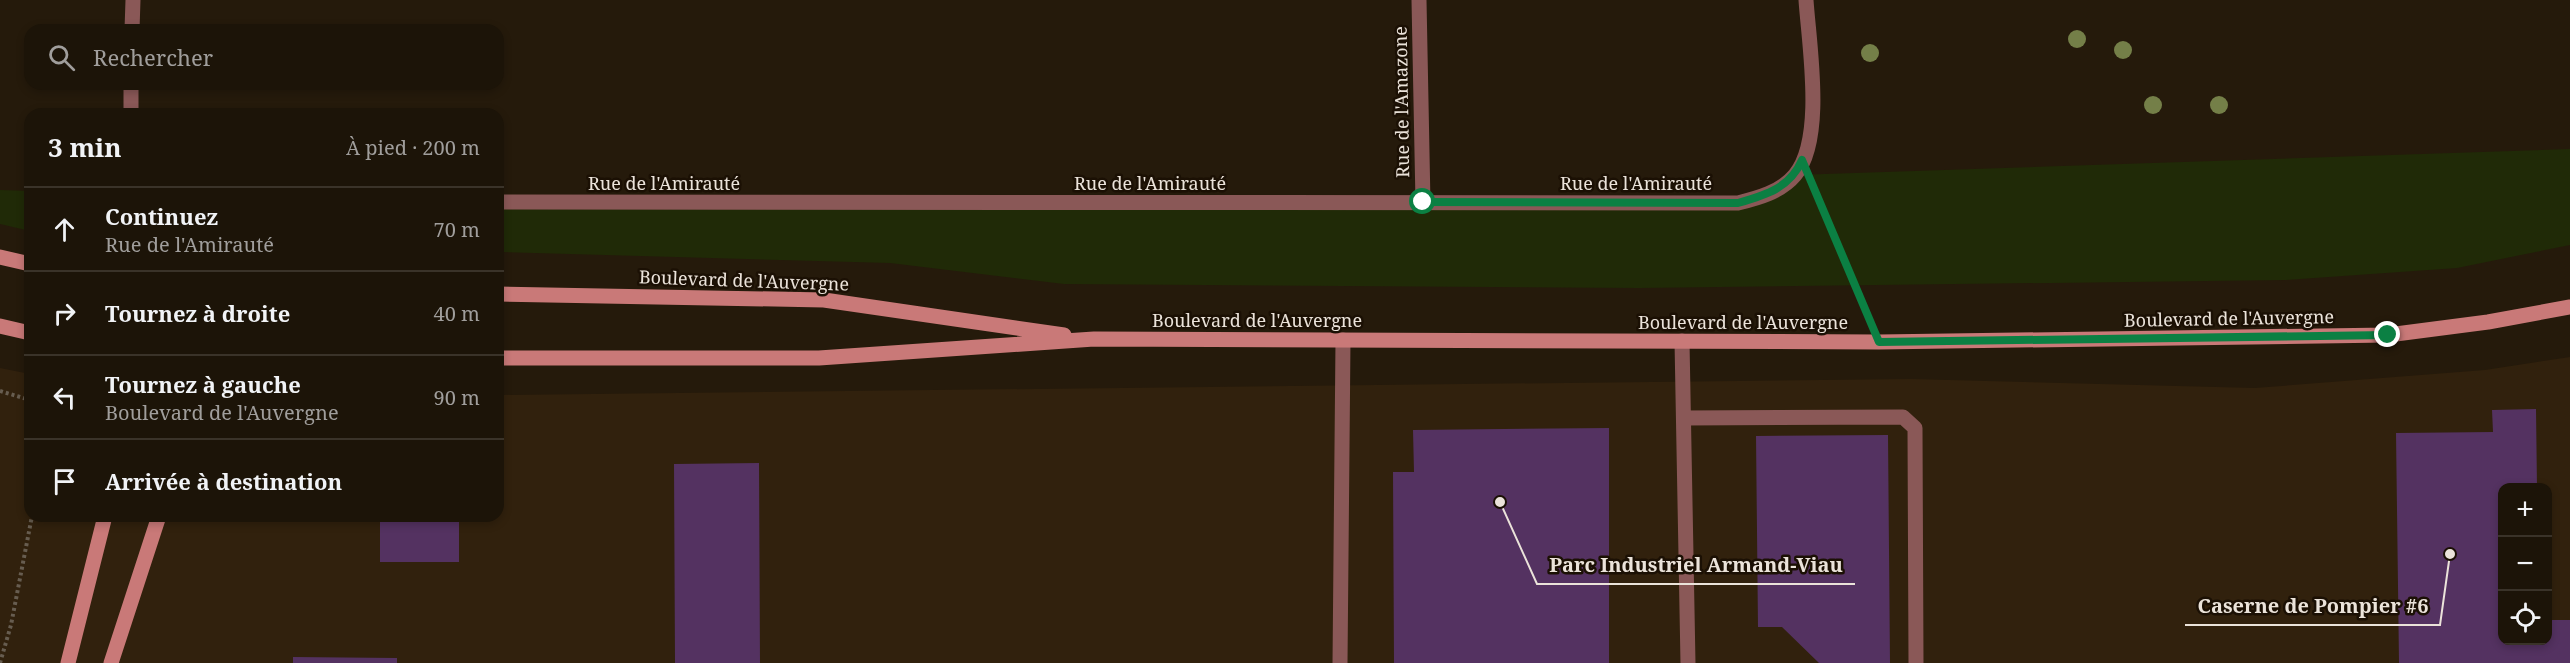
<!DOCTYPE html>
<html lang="fr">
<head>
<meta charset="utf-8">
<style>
  body { margin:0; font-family:"Noto Serif",serif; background:#251d12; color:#f1f3f6 }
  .controls { position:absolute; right:18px; bottom:18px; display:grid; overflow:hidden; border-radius:12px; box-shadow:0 3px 9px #0003 }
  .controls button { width:54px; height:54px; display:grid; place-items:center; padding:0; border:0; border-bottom:2px solid #3a3329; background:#1c1408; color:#f1f3f6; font:30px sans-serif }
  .stop { position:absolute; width:18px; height:18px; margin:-14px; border:4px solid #0b8043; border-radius:50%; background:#fff }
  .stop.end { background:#0b8043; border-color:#fff; box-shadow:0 2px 6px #0008 }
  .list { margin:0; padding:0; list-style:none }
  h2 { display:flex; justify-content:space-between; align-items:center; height:78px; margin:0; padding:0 24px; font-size:26px }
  h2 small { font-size:20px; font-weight:400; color:#a09e9c }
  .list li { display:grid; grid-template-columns:39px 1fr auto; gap:18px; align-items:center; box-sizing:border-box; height:84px; padding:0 24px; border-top:2px solid #3a3329 }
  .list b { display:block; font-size:22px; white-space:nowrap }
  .list p { margin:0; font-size:20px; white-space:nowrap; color:#a09e9c }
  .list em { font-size:20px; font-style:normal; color:#a09e9c }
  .icon { flex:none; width:33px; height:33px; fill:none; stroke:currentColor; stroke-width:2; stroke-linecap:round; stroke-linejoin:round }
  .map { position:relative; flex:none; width:2570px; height:663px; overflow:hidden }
  .search { position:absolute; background:#1c1408; box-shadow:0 3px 9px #0003; left:24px; top:24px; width:480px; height:66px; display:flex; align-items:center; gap:15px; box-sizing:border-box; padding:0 21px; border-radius:18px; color:#a09e9c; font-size:22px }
  .panel { position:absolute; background:#1c1408; box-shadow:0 3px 9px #0003; left:24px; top:108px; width:480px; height:414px; border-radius:18px }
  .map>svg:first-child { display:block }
  .built { fill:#31210d; fill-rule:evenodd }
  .green { fill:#202a07 }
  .building { fill:#543261 }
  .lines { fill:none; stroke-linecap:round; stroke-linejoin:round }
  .path { stroke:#675d50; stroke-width:4; stroke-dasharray:3 3; stroke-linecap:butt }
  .lane { stroke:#8a5857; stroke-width:15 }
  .street { stroke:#8a5857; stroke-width:15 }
  .secondary { stroke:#c97978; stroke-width:15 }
  .tree { fill:#747f48 }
  .route { stroke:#0b8043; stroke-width:8 }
  .labels { text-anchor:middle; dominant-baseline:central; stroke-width:5; stroke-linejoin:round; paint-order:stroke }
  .street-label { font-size:18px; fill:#ebe3da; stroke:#1b1004 }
  .leader { fill:none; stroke:#ebe3da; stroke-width:2 }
  .callout-dot { fill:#ebe3da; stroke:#1b1004; stroke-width:2 }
  .callout-label { font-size:20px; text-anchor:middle; font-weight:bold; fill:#ebe3da; stroke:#1b1004; stroke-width:5; stroke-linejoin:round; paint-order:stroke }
</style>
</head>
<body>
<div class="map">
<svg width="2570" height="663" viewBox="0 0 2570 663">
  <rect width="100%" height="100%" fill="#251a0b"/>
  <path class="built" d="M2570 357V663H0V368L30 374V516H498V395L1911 379 2255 388 2485 370ZM2502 488H2548V640H2502Z"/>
  <path class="green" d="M2570 149V245L2457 268 2286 280 1639 288 1064 284 890 263 498 252V202L1738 203 1795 175Z
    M0 190 30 191V231L0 224Z"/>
  <path class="building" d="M2536 409 2537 488H2502V640H2548V620H2570V663H2399L2396 433 2493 432 2492 410Z
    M1609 428V663H1394L1393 472H1414L1413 430Z
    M1888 435 1890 663H1819L1782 627H1758L1756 436Z
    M759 463 760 663H675L674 464Z
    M380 521H459V562H380Z
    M293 657 397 658V663H293Z"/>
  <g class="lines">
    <path class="path" d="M1815 191 1868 317
      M0 391 30 400
      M0 663 11 625 32 516"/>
    <path class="lane" d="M1682 341 1688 663
      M1684 418 1903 417 1915 428 1916 663
      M1340 663 1343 340"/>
    <path class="street" d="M1419 0 1423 203
      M132 30 133 0
      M131 84V114
      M498 202 1738 203C1758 198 1781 192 1795 175 1825 139 1809 45 1806 0"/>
    <path class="secondary" d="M0 257 30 264
      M498 294 824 300 1064 335
      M0 326 30 333
      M498 358H819L1094 339 1879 342 2388 335 2488 322 2570 307
      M68 663 105 516
      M111 663 159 516"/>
  </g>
  <g class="tree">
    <circle cx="2077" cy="39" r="9"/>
    <circle cx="2123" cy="50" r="9"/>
    <circle cx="1870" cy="53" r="9"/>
    <circle cx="2153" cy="105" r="9"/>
    <circle cx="2219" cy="105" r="9"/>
  </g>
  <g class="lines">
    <path class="route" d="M1423 202 1738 203C1766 195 1790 188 1802 160L1879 342 2388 335"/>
  </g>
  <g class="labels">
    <g class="street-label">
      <text transform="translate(1401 102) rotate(-91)">Rue de l'Amazone</text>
      <text x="664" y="183">Rue de l'Amirauté</text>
      <text x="1150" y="183">Rue de l'Amirauté</text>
      <text x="1636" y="183">Rue de l'Amirauté</text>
      <text transform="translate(744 280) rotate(2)">Boulevard de l'Auvergne</text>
      <text transform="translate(2229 318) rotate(-1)">Boulevard de l'Auvergne</text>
      <text x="1257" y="320">Boulevard de l'Auvergne</text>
      <text x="1743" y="322">Boulevard de l'Auvergne</text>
    </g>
  </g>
  <path class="leader" d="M1500 502L1537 584H1855M2450 554L2440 625H2185"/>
  <g class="callout-dot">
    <circle cx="1500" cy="502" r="6"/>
    <circle cx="2450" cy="554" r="6"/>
  </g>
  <g class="callout-label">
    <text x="1696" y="572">Parc Industriel Armand-Viau</text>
    <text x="2313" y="613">Caserne de Pompier #6</text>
  </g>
</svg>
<div class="controls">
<button>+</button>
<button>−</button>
<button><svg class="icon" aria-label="locate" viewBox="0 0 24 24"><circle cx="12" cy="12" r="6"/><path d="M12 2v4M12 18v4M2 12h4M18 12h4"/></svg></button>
</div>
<div class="stop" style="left:1423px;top:202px"></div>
<div class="stop end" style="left:2388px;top:335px"></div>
<div class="search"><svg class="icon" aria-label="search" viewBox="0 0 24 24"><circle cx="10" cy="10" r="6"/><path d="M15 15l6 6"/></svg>Rechercher</div>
<section class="panel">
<h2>3 min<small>À pied · 200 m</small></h2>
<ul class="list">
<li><svg class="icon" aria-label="ahead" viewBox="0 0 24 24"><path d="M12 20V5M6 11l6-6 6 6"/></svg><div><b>Continuez</b><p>Rue de l'Amirauté</p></div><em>70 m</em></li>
<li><svg class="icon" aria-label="right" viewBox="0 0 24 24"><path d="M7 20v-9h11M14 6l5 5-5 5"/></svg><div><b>Tournez à droite</b></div><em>40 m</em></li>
<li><svg class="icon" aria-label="left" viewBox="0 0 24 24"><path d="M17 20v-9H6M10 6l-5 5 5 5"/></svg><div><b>Tournez à gauche</b><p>Boulevard de l'Auvergne</p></div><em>90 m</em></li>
<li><svg class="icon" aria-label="arrive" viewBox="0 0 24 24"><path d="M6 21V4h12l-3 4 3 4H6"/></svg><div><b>Arrivée à destination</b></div></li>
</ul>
</section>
</div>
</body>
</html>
